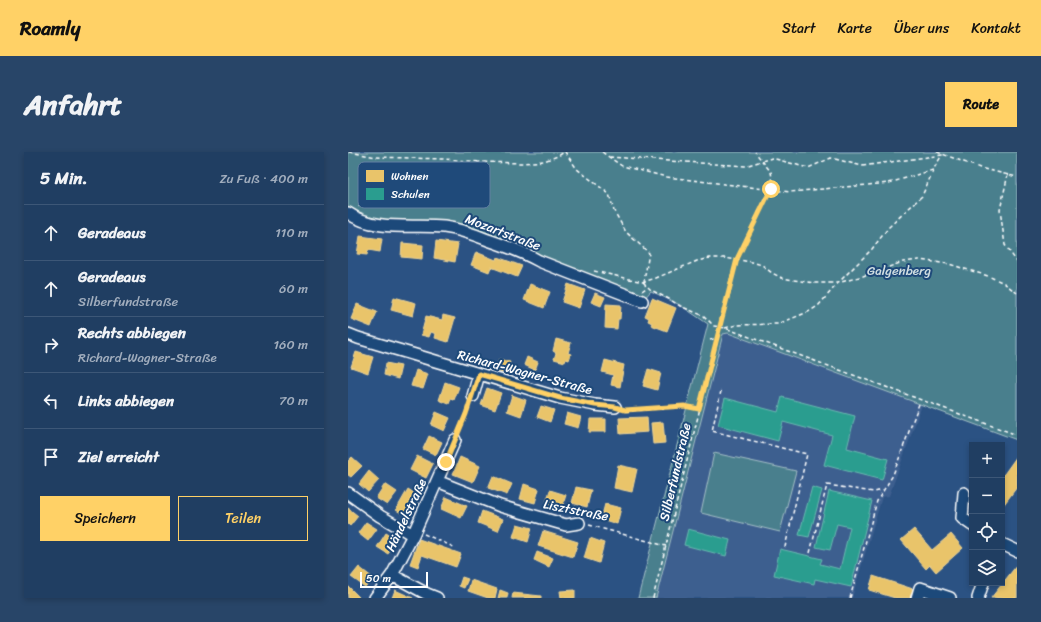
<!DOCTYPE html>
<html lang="de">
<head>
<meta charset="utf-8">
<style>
  body { margin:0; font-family:Sriracha,sans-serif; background:#284568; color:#f1f3f6 }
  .controls { position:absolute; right:12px; bottom:12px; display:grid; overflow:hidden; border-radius:0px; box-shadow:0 2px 6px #0003 }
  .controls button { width:36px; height:36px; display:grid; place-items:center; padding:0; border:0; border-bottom:1px solid #3d5777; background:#203e62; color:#f1f3f6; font:20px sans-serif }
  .scale { position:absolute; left:12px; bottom:10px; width:68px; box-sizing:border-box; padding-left:4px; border:2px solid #fff; border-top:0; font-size:11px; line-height:14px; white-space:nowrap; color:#fff; -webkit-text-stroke:3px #1f4a7a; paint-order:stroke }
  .stop { position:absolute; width:12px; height:12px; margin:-9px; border:3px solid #ffd166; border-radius:50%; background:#fff }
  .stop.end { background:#ffd166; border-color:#fff; box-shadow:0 1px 4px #0008 }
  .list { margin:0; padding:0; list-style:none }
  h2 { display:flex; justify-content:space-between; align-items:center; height:52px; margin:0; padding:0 16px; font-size:17px }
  h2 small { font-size:13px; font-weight:400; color:#a2aebe }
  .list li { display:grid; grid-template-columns:26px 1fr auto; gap:12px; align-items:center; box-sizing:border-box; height:56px; padding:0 16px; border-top:1px solid #3d5777 }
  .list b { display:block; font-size:15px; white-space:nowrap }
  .list p { margin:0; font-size:13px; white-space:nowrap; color:#a2aebe }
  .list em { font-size:13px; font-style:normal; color:#a2aebe }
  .actions { display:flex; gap:8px; padding:12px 16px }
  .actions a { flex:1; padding:9px 0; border:1px solid #ffd166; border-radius:0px; text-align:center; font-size:14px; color:#ffd166 }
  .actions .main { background:#ffd166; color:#111 }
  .icon { flex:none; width:22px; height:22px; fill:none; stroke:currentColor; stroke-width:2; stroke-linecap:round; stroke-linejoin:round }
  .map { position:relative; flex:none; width:669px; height:446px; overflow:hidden; border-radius:0px }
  header { display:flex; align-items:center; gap:24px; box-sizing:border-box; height:56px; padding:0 20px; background:#ffd166; color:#111 }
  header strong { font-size:19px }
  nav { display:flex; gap:22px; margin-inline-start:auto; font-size:14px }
  .intro { display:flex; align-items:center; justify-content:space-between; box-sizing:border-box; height:96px; padding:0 24px }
  h1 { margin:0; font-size:28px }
  .button { padding:10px 18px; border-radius:0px; background:#ffd166; color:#111; font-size:14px; font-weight:700 }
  main { display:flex; gap:24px; padding:0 24px }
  aside { flex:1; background:#203e62; border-radius:0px; box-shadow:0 2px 6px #0003 }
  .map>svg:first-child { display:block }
  .built { fill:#3e5f8f }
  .green { fill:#4a7f8d; stroke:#a4bfc6 }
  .homes { fill:#e9c46a; stroke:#f0d697 }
  .schools { fill:#2a9d8f; stroke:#6abab1 }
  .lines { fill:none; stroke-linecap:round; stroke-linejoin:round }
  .minor-casing { stroke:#fff; stroke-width:14 }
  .path { stroke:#fff; stroke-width:1.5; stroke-dasharray:4 3; stroke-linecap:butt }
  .minor { stroke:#1f4a7a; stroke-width:11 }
  .route { stroke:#ffd166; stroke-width:5 }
  .labels { text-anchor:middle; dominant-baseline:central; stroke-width:4; stroke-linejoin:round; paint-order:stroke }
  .street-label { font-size:13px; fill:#fff; stroke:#1f4a7a }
  .park-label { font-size:13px; fill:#d2dfe2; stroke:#1f4a7a }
  .key { fill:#1f4a7a; stroke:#6280a2; stroke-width:1 }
  .key-label { font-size:11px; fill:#fff }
</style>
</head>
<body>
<header>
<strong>Roamly</strong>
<nav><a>Start</a><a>Karte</a><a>Über uns</a><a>Kontakt</a></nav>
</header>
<div class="intro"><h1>Anfahrt</h1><a class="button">Route</a></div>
<main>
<aside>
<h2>5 Min.<small>Zu Fuß · 400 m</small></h2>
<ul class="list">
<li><svg class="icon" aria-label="ahead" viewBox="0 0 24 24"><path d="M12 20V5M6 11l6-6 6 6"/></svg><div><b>Geradeaus</b></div><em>110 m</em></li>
<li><svg class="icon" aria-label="ahead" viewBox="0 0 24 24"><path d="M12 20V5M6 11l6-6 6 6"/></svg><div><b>Geradeaus</b><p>Silberfundstraße</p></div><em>60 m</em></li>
<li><svg class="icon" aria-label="right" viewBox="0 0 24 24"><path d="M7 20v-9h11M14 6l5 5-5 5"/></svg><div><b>Rechts abbiegen</b><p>Richard-Wagner-Straße</p></div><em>160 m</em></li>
<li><svg class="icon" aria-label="left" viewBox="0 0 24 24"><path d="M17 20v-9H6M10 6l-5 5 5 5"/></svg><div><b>Links abbiegen</b></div><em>70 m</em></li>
<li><svg class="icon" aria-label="arrive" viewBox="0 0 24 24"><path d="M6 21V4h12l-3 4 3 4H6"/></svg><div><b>Ziel erreicht</b></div></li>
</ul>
<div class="actions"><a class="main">Speichern</a><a>Teilen</a></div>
</aside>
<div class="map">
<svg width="669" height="446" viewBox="0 0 669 446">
  <rect width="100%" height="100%" fill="#2b5283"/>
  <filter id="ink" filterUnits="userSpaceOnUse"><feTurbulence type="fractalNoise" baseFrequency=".025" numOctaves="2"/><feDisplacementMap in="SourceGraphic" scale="8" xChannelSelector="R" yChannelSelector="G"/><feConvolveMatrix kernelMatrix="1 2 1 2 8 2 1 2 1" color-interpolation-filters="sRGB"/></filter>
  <g filter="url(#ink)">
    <path class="built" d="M380 181 574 253 541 344 534 345 504 446H308L375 182Z"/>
    <path class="green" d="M0 0H669V288L380 181 375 182 308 446H290L360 172 332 153 303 139 294 149 113 78 55 75 0 61Z
      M366 301 448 319 432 380 353 361Z"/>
    <path class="homes" d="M12 84 34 87 32 100 20 98 19 103 9 102Z
      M88 89 110 92 107 110 86 106Z
      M54 91 75 93 74 107 53 105Z
      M128 100 148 108 149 105 174 114 169 125 143 115 141 120 123 113Z
      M182 132 202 140 196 156 176 148Z
      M220 132 237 138 231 156 214 150Z
      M247 141 257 145 253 154 243 150Z
      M46 145 68 151 65 164 43 158Z
      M304 146 328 156 319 179 303 173 304 171 300 169 301 166 297 164Z
      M9 152 29 160 23 175 3 167Z
      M258 152 273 153 272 167H270L269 177 257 176Z
      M95 163 107 166 100 190 87 186 88 182 83 180 81 185 73 183 78 164 94 168Z
      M208 187 223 191 220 201 223 202 221 208 218 207 217 210 206 207 208 201 205 199Z
      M8 200 25 205 20 221 3 215Z
      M179 205 190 210 187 218 176 213Z
      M151 207 162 210 160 216 157 215 155 221 145 218 146 214 149 215Z
      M257 208 276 213 272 235 263 233 265 223 254 220Z
      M38 211 53 214 50 227 36 223Z
      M300 217 313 221 309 238 295 234Z
      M68 218 80 222 75 237 63 234Z
      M97 230 111 235 106 248 103 247 101 252 91 248Z
      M139 236 153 241 147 258 133 253Z
      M164 243 178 248 173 264 159 259Z
      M193 254 206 258 202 270 189 265Z
      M88 260 102 266 96 279 83 273Z
      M219 261 233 265 230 276 216 272Z
      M299 265 300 280 272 282 271 266Z
      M242 267H258V280H241Z
      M315 270 317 291 305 292 303 271Z
      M81 284 94 290 88 303 75 297Z
      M69 304 85 312 78 326 62 318Z
      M669 304V335L654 355V325Z
      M4 305 14 314 3 325 0 323V309Z
      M112 305 132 314 125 330 105 322Z
      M270 313 289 317 284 340 266 336Z
      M21 319 31 328 20 340 11 332Z
      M145 324 164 332 159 343 140 336Z
      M37 332 49 340 39 353 28 346Z
      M176 332 191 337 187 351 172 347Z
      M228 335 243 338 239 355 224 351Z
      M60 337 72 345 60 365 48 358Z
      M202 338 218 343 213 359 197 354Z
      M98 345 119 354 113 366 93 357Z
      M257 352 273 356 269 372 253 367Z
      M0 356 10 364 2 374 0 372Z
      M134 359 155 367 150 379 130 371Z
      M18 370 29 377 20 389 10 381Z
      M169 372 184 376 180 390 165 385Z
      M566 377 584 398 603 382 615 396 588 420 582 413 578 417 553 388Z
      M195 379 230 390 225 405 190 394Z
      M38 381 49 388 40 402 29 395Z
      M242 386 256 391 251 411 236 406Z
      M71 387 113 402 108 415 74 403 70 415 62 412Z
      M189 400 205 406 201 415 186 408Z
      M669 413V446H643Z
      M11 415 25 426 17 435 3 425Z
      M525 424 565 437 562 446H547L521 438Z
      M114 425 120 427 116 436 111 434Z
      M123 428 149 437 147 446H140L120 439Z
      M0 434 11 445 10 446H0Z
      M47 438 65 446H44Z
      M152 438 160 441 159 446H150Z
      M227 438V446H213L212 439Z
      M165 441 193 444V446H164Z"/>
    <path class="schools" d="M434 245 507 264 499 296 540 307 534 328 476 313 484 283 435 270 430 289 370 273 377 246 430 260Z
      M464 335 474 338 461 385 451 383Z
      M481 339 524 349 503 435 467 427 466 432 426 423 432 397 474 407 472 412 492 417 502 375 489 372 482 398 468 395Z
      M340 377 382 388 378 404 336 393Z"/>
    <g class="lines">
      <defs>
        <path id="minor" d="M0 61C27 80 66 72 96 75 111 77 125 82 140 88 158 94 175 100 191 109L294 149
          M0 182 10 186 212 246 247 253 267 255
          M125 244 131 222
          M89 329 152 354 218 373 231 371
          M0 341 32 364 65 383
          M616 341 614 366 624 373
          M654 392 669 399
          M44 423 79 442 89 446
          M27 446 44 423 65 383 107 288
          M569 446 572 436 602 446
          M630 446 635 431"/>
      </defs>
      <use href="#minor" class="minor-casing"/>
      <path class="path" d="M1 0 28 5 95 7 132 10
        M217 0 229 17 261 42 266 59 278 80 301 101 296 129
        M254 0 274 14 319 25 442 40 541 31 585 18 594 3 514 14 483 6 460 16 424 6 397 14 262 5
        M589 0 632 16 669 25
        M660 22 652 58 657 93 669 110
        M11 55 12 53V28L19 24 30 21 102 17H120L132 10 175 11 196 9 210 4 216 0
        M246 119 295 130 308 126 349 109 362 106H376L404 110 414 113 424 121 434 126 445 128 467 131H490L515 124 555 110 571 108 601 112 640 124 656 131 669 141
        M295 130 303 138 321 147 332 154 356 164 366 174 377 176 669 283
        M294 139 298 136 297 132
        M377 176 389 173 430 172 460 160 470 154 490 131 524 97 541 75 574 44 585 19
        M362 188 369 186
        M373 239 364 279 459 302 437 395
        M277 259 336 254 351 257
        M111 278 122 253
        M241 373 318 394
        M76 382 108 396
        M462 401 479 333 526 340 534 338
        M305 446 389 107 425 31 423 20 407 0
        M502 446 529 349 545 323 571 252"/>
      <use href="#minor" class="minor"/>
    </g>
  </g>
  <g class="lines" filter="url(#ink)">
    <path class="route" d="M98 310 118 262 131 222 212 246 247 253 267 255 277 258 336 254 351 257 389 107 423 37"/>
  </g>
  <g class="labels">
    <g class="street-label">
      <text transform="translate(155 80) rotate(21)">Mozartstraße</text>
      <text transform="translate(177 220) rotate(15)">Richard-Wagner-Straße</text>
      <text transform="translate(327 320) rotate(-77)">Silberfundstraße</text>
      <text transform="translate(228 358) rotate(11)">Lisztstraße</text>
      <text transform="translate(58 363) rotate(-65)">Händelstraße</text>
    </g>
    <g class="park-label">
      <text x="551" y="118">Galgenberg</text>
    </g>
  </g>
  <rect x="10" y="10" width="132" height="46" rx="6" class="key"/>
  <rect x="18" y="18" width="18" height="12" fill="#e9c46a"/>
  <rect x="18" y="36" width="18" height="12" fill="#2a9d8f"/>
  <g class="key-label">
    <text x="43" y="28">Wohnen</text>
    <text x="43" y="46">Schulen</text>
  </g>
</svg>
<div class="controls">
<button>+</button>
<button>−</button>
<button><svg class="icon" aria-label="locate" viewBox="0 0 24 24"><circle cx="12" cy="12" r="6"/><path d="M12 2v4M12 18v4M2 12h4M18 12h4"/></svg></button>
<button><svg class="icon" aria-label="layers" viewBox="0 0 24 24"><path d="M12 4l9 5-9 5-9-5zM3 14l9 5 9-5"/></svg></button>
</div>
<div class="scale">50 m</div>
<div class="stop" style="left:423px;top:37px"></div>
<div class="stop end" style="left:98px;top:310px"></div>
</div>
</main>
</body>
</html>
